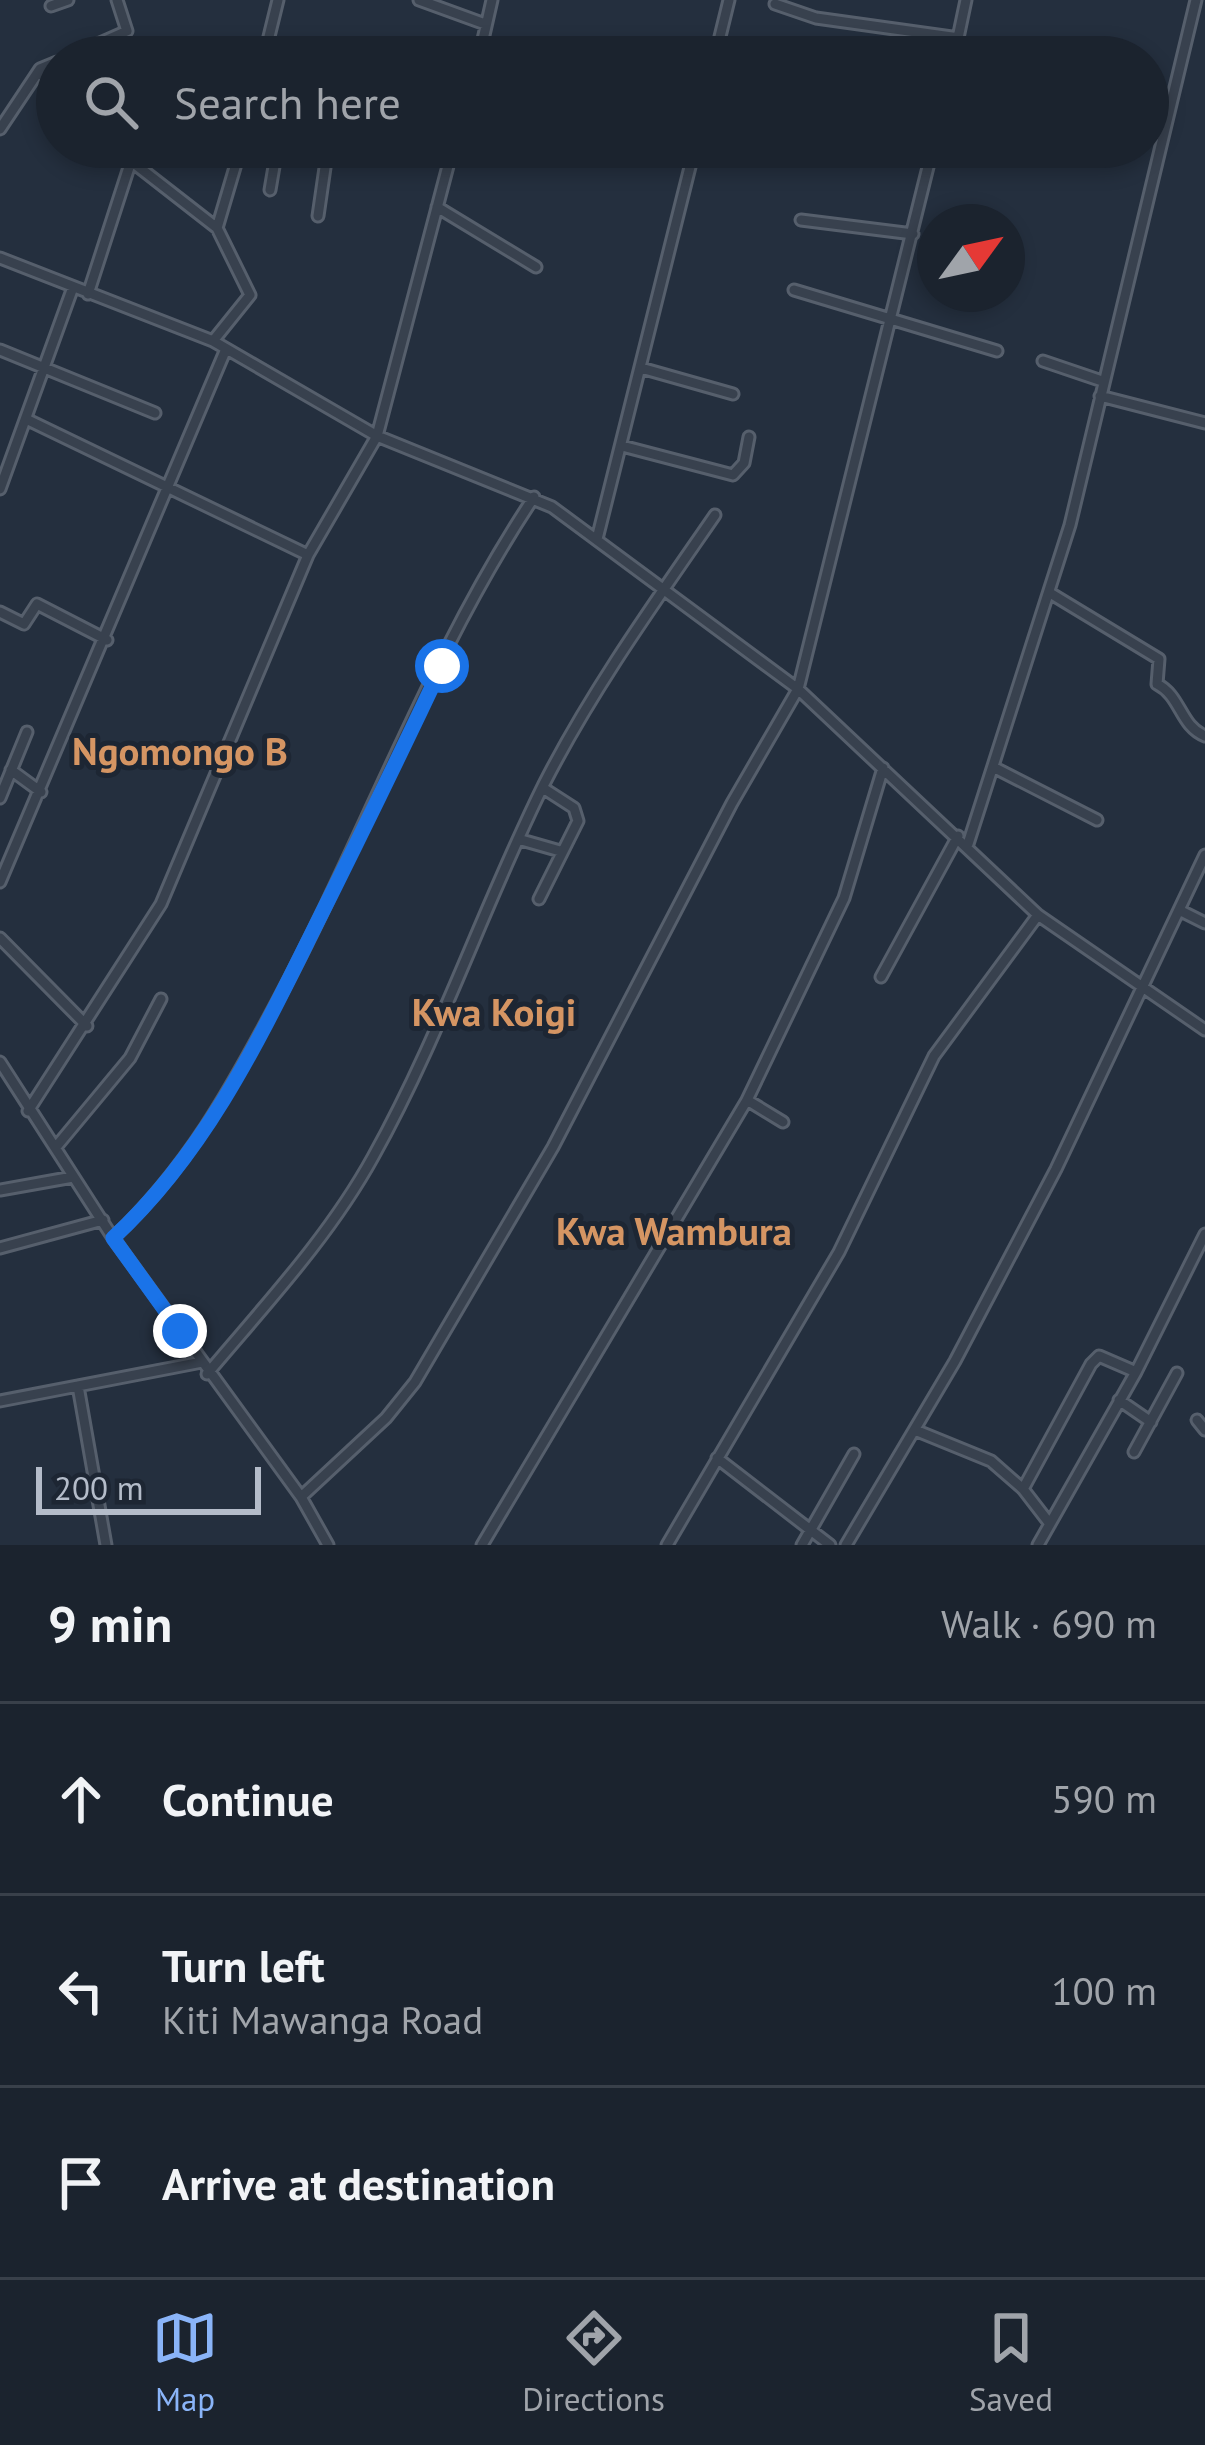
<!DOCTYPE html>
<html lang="en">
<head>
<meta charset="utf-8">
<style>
  body { margin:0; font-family:"PT Sans",sans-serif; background:#282f3a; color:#f1f3f6 }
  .compass { position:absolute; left:917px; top:204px; width:108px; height:108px; border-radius:50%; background:#1b232e; box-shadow:0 6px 18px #0003; rotate:57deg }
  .scale { position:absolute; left:36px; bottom:30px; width:225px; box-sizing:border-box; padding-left:12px; border:6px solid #b4bcc9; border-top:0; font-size:33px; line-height:42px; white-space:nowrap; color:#b4bcc9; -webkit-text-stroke:9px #1d2633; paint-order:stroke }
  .stop { position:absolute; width:36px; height:36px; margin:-27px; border:9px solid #1a73e8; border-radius:50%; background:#fff }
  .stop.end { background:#1a73e8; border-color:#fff; box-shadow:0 3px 12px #0008 }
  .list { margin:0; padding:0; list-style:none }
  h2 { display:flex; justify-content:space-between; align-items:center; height:156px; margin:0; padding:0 48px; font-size:51px }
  h2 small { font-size:39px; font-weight:400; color:#a0a4aa }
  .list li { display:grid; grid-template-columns:78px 1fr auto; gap:36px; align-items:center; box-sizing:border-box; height:192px; padding:0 48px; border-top:3px solid #39404a }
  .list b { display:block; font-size:45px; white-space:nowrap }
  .list p { margin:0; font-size:39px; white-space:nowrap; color:#a0a4aa }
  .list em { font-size:39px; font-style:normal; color:#a0a4aa }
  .icon { flex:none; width:66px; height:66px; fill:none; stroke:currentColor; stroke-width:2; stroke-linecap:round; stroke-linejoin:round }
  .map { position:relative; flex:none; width:1205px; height:1545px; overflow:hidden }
  .search { position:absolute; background:#1b232e; box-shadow:0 6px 18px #0003; left:36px; right:36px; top:36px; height:132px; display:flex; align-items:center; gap:30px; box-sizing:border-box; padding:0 42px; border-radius:66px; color:#a0a4aa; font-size:45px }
  .sheet { height:732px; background:#1b232e }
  nav { display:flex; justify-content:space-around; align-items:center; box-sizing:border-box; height:168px; border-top:3px solid #39404a; background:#1b232e; font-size:33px; color:#a0a4aa }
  nav a { display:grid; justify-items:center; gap:6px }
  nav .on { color:#8ab4f8 }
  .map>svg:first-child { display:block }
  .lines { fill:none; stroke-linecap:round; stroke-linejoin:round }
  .minor-casing { stroke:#565f6c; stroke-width:15 }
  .minor { stroke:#38414e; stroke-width:9 }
  .route { stroke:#1a73e8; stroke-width:15 }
  .labels { text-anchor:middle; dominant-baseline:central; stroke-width:10; stroke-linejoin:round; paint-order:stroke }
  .quarter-label { font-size:39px; font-weight:bold; fill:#d59563; stroke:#1d2633 }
</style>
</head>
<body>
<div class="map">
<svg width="1205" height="1545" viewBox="0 0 1205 1545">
  <rect width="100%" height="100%" fill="#242f3e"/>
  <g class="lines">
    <defs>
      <path id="minor" d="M419 0 485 24
        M775 4 816 18 959 38
        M51 6 68 0
        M68 57 127 31 117 0
        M264 57 278 0
        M479 57 492 0
        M715 57 729 0
        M954 57 966 0
        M40 69 57 105
        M0 129 40 69 57 62
        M113 147 217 228
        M267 147 277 149 270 190
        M437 207 536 267
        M318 216 328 147
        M801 220 913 234
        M0 258 213 341 377 436 552 507 798 689 1038 915 1205 1030
        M794 290 997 351
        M88 294 131 161
        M213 341 250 295 217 228 241 147
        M0 350 155 413
        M1043 361 1102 381
        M641 368 733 394
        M1100 396 1205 423
        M26 419 308 555 161 904 28 1111
        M622 446 733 475 744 463 749 437
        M0 489 72 290
        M597 539 695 147
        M308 555 377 436 453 147
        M1050 593 1159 659 1157 684C1181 696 1180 726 1205 736
        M0 612 24 624 37 604 107 640
        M995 768 1097 820
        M11 770 41 792
        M0 798 27 732
        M518 839 560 851
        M968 844 1070 525 1196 0
        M0 882 226 349
        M539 899 578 821 574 808 543 788
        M1181 911 1205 923
        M0 938 87 1026
        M881 977 958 836
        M0 1062 113 1238 301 1497 328 1545
        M783 1122 747 1100 844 898 883 768
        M56 1147 130 1058 161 999
        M0 1190 73 1177
        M113 1238C187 1169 231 1089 278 1000 366 835 430 653 534 497
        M0 1248 103 1220
        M207 1374C265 1305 329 1237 373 1157 440 1037 483 907 544 784 592 690 655 602 715 515
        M78 1386 106 1545
        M1119 1400 1151 1422
        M0 1401 202 1362
        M1197 1420 1205 1430
        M915 1430 991 1461 1023 1489
        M1134 1452 1177 1373
        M717 1458 830 1545
        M301 1497 386 1418 415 1382 553 1147 732 803 798 689 933 147
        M1050 1524 1023 1489 1091 1364 1099 1356 1136 1372
        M482 1545 747 1100
        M667 1545 839 1252 934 1056 1038 915
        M802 1545 854 1454
        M846 1545 955 1361 1056 1169 1205 855
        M1038 1545 1136 1372 1205 1234"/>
    </defs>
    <use href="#minor" class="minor-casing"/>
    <use href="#minor" class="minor"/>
  </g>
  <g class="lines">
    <path class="route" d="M180 1331 113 1238C205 1153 258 1042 313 931 357 843 400 755 442 666"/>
  </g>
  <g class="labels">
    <g class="quarter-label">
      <text x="180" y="750">Ngomongo B</text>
      <text x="494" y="1011">Kwa Koigi</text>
      <text x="674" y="1230">Kwa Wambura</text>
    </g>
  </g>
</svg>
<svg class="compass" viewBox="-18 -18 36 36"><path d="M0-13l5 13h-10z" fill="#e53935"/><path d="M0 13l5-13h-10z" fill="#a0a4aa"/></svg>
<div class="scale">200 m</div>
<div class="stop" style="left:442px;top:666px"></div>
<div class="stop end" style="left:180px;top:1331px"></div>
<div class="search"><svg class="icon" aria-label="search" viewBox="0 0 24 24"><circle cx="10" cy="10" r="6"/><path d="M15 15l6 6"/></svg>Search here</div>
</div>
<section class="sheet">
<h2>9 min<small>Walk · 690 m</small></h2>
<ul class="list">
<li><svg class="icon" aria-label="ahead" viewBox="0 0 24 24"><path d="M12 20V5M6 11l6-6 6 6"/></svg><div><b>Continue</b></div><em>590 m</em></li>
<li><svg class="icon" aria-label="left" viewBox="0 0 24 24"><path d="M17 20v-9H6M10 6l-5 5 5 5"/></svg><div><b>Turn left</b><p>Kiti Mawanga Road</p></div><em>100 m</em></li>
<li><svg class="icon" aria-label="arrive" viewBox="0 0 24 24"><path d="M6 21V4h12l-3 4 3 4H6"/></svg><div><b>Arrive at destination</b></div></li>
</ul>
</section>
<nav>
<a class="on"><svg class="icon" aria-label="map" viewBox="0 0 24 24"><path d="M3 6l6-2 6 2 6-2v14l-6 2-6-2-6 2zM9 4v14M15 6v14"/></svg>Map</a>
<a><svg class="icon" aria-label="directions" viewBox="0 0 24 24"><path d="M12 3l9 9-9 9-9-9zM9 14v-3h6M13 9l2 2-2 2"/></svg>Directions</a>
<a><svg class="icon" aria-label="saved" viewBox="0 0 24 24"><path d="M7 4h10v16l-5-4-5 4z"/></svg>Saved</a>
</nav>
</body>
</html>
